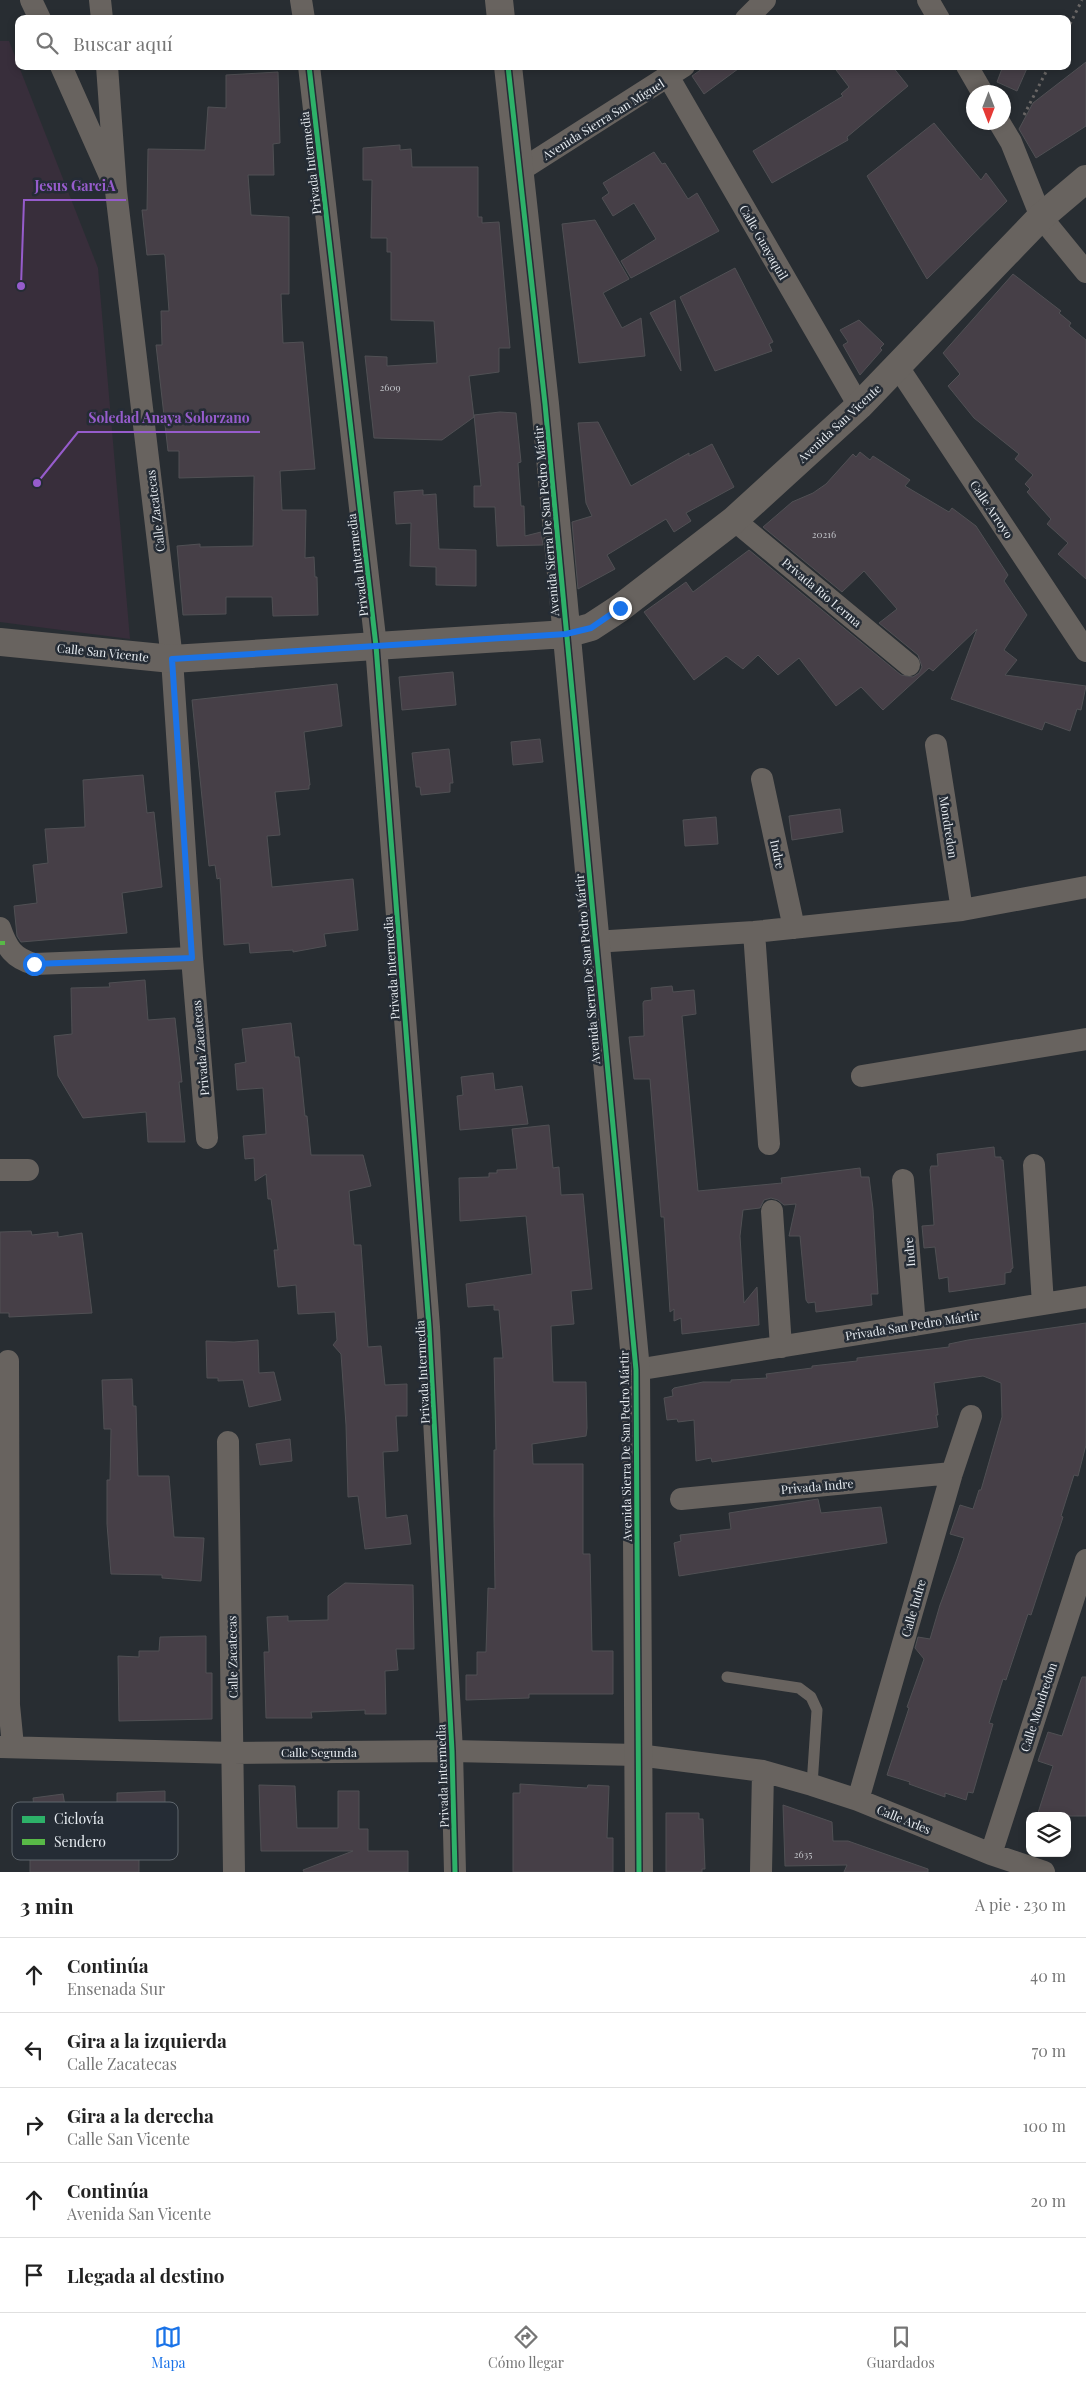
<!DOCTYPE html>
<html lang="es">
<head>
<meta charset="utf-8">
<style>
  body { margin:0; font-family:"Playfair Display",serif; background:#f6f6f6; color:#222 }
  .controls { position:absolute; right:15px; bottom:15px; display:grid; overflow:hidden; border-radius:10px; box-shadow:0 2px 8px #0003 }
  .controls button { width:45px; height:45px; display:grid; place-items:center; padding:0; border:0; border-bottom:1px solid #e0e0e0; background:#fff; color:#222; font:25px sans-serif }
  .compass { position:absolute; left:966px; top:85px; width:45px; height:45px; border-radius:50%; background:#fff; box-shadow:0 2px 8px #0003; rotate:180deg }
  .stop { position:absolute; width:15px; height:15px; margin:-11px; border:4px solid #1a73e8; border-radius:50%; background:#fff }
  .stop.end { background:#1a73e8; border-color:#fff; box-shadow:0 1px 5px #0008 }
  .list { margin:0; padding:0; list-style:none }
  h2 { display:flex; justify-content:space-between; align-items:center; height:65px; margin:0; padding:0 20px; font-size:21px }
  h2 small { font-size:16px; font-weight:400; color:#767676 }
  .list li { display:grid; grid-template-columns:32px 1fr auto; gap:15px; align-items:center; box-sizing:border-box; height:75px; padding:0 20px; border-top:1px solid #e0e0e0 }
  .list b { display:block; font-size:19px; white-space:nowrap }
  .list p { margin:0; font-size:16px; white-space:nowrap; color:#767676 }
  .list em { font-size:16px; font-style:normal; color:#767676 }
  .icon { flex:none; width:28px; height:28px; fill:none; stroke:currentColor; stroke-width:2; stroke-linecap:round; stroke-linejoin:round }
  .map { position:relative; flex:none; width:1086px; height:1872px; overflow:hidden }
  .search { position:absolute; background:#fff; box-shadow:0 2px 8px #0003; left:15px; right:15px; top:15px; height:55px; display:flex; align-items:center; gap:12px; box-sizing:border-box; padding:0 18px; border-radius:10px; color:#767676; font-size:19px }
  .sheet { height:440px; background:#fff }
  nav { display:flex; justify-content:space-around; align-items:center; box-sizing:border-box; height:70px; border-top:1px solid #e0e0e0; background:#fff; font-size:14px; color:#767676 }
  nav a { display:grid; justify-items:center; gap:2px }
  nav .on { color:#1a73e8 }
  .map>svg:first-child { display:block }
  .education { fill:#382e3b }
  .building { fill:#463f47; stroke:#505054 }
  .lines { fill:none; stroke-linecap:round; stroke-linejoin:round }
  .path { stroke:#696665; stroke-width:3; stroke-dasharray:2.5 4; stroke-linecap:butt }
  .service { stroke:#68635f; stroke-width:11 }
  .minor { stroke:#68635f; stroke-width:22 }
  .tertiary { stroke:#68635f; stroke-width:28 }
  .quiet { stroke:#58b947; stroke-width:4; stroke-dasharray:8 4; stroke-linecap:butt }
  .cycleway-casing { stroke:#252c35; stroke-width:8 }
  .cycleway { stroke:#2db169; stroke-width:5 }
  .route { stroke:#1a73e8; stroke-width:6 }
  .labels { text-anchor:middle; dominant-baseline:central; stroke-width:5; stroke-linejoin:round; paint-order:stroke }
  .number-label { font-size:10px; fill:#bfc1c6 }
  .street-label { font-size:12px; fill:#e7ecf1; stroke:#252c35 }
  .key { fill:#252c35; stroke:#5f666d; stroke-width:1 }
  .key-label { font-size:14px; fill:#e7ecf1 }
  .leader { fill:none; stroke:#965ccc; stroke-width:2 }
  .callout-dot { fill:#965ccc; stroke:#252c35; stroke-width:2 }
  .callout-label { font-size:14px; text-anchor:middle; font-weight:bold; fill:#965ccc; stroke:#252c35; stroke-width:5; stroke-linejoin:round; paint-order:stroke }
</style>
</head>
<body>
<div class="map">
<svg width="1086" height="1872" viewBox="0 0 1086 1872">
  <rect width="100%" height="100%" fill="#282d32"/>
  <path class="education" d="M0 41H9L98 268 130 639 0 622Z"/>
  <path class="building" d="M1086 62V126L1036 158 1019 129 1033 103Z
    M706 66H742L704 94 692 76Z
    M833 66H892L908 86 847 137 848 140 772 183 753 151 843 96 841 94 849 87Z
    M1003 66H1028L1017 91 997 82Z
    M278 72 280 143 273 144 274 175H248L251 215 289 217V294H281L283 343 303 342 315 469 280 471 282 510H306L305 558 314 557 315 577H317L318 615 273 616 272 597H226V614L183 615 177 546 200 544V547L253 546 254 476 179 478V451H168L156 345H162L161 311H169L165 256 164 254 147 255 142 210H147L148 149 205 150 208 107 226 108V75Z
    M934 123 981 180 986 173 1007 201 927 279 867 176Z
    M400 145V150L411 149 412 167H478V217H482V223L499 222 510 348H499V372L469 376 474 417 442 440 374 438 365 356 387 357V366L437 363 434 321 391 320V252H387V238H371L372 180H363V148Z
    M654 152 662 164 665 163 688 199 697 193 719 231 631 278 621 261 656 239 634 203 613 216 602 198 609 193 603 183Z
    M595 220 629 279 603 293 622 328 641 318 645 356 579 363 562 224Z
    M735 268 773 342 769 344 772 351 715 371 680 297Z
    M1013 274 1061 311 1059 313 1071 323 1069 326 1086 340V579L1058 554 1068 543 1047 524 1051 519 1027 492 1030 489 1025 484 1033 475 1015 459 1019 454 974 418 948 386 960 374 943 353Z
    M675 300 681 371 650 313Z
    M859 320 884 344 880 348 882 350 860 375 843 345 848 342 840 330Z
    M500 412 516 413 521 462 518 463 521 506H524L525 536 541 532 543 545 497 546 495 507H474V486H481L474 415Z
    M598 422 631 486 689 453V456L712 444 734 487 686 513 691 521 674 532 666 519 607 555 615 569 578 589 572 522 592 516 586 503 578 423Z
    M860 452 870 460 873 456 910 480 905 486 949 512 952 508 976 526 1008 575 1004 581 1027 615 1004 650 1017 660 1005 675 1086 686 1081 710 1077 709 1070 731 1045 722 1042 730 951 699 977 629 933 671 929 668 883 710 861 687 836 706 799 658 778 675 758 655 743 669 726 656 694 680 644 612 686 582 693 592 749 550 901 675 913 677 919 673 922 667 918 655 879 623 897 609 864 571 842 592 763 527 792 502 813 493 826 484 853 454 856 457Z
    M423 490V495L436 494 439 549 476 550V586L436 585V567L410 566 411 523 396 524 394 492Z
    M453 672 456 705 402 710 399 677Z
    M337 684 342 726 304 732 310 785H309V789L275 792 280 835 267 836 272 887 353 879 358 930 324 934 326 946 293 952V950L250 953 249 943 224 945 220 878 217 879 215 865 209 866 192 700Z
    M540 739 543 762 513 765 511 742Z
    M449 749 453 783H450V792L421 795 420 787H416L412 753Z
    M143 775 147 813 154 812 162 887 122 893 127 933 21 942 17 936 14 906 37 903 33 865 48 863 45 829 85 827 83 780Z
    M840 809 843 832 792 840 789 816Z
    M716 817 718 844 685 846 683 820Z
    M145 980 148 1020 175 1018 182 1082H179L185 1142H148L146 1112 83 1118 58 1076 54 1036 72 1034 71 988 110 987 109 983Z
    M672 986 673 992 694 990 696 1014 682 1016 698 1191 782 1183 781 1178 860 1168 861 1177H869L873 1209 878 1294H871L872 1305 816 1312 815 1302 808 1303 806 1300 800 1236H789L796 1204 784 1205 778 1200 771 1198 764 1200 760 1208 743 1210 740 1236 744 1303 757 1287 759 1325 682 1334 681 1318 674 1321V1309L670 1312 664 1217H661L650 1079H634L629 1037 644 1036 643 1003 644 1001 652 1000 651 988Z
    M291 1023 295 1057H299L305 1116H307L311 1155H363L371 1186 349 1191 354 1245H361L368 1347 381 1346 385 1385 407 1384V1416H396L398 1451 383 1452 386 1518 407 1515 411 1544 365 1549 358 1496 348 1497 346 1425 341 1354 333 1345 337 1340 335 1312 298 1314 296 1285 278 1287 274 1250H278L271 1199H268L266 1174 255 1181 254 1158 245 1159 243 1136 266 1134 263 1088 237 1090 235 1064 246 1062 242 1029Z
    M493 1073 495 1090 522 1086 528 1124 460 1130 457 1096 463 1095 461 1077Z
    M549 1125 553 1168 559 1167 561 1195 583 1194 592 1289 571 1291 574 1324 551 1326 553 1382H586L587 1428 586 1436 532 1444 533 1464H583V1554H590L592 1651H613V1694H529V1698L466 1700V1675H477V1652H486L488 1588 495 1589 494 1517V1450H496L494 1358H503L499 1310H494V1305L468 1307 466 1284 532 1274 526 1216 460 1221 459 1178 489 1177V1173H497V1170L517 1169 512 1129Z
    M994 1147 995 1157H1001V1160H1003L1013 1268 1011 1269V1272L1005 1273V1284L949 1292 948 1277 939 1279 935 1247 924 1248 922 1226 934 1225 930 1170 931 1166H938L937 1154Z
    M31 1231 32 1235 58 1232V1237L82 1233 92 1313 9 1317V1313H0V1232Z
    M1086 1323V1445L1078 1476 1074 1475 1061 1516 1063 1517 1031 1615 1028 1614 1006 1680 1003 1679 989 1723 993 1724 973 1793 968 1792 966 1800 945 1793V1797L909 1784 910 1782 887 1775 909 1708 907 1707 924 1659 915 1648 918 1637 930 1639 940 1605 957 1559 964 1538 950 1534 960 1505 973 1509 979 1490H981L1002 1417 1001 1383 983 1376 934 1383 938 1415H936L938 1427 712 1462 711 1458 696 1461 694 1420 678 1422 677 1419 667 1420 664 1398 673 1396 672 1390 674 1388 703 1382H731V1380L767 1378 766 1374 812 1368V1366L857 1361V1358L949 1347V1344L968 1340Z
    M258 1340 259 1373 274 1372 281 1400 249 1407 243 1380 218 1381V1378H207L206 1341 234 1342Z
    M132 1379 133 1406H136L138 1476H169L174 1537 204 1538 201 1581 162 1578V1575L111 1574 107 1524V1480H110L111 1429H104L102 1380Z
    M290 1439 292 1461 260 1465 256 1444Z
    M818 1499 821 1513 881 1507 887 1543 679 1576 674 1543 681 1541 680 1535 731 1529 729 1513Z
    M345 1583 413 1585 414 1649H396L398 1670 385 1671 386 1714H365V1710L311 1712 312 1718H266L264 1652H269L267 1617 288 1616V1621L328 1620V1596Z
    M206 1636V1673H212V1719L119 1721 118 1656 139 1657V1651H159L160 1637Z
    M1082 1677H1086V1816H1037L1053 1766 1038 1761 1048 1732 1062 1736Z
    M520 1784 587 1788 588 1785 609 1786 607 1838H613V1872H513V1793H520Z
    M259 1785 295 1786 297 1828H338V1791H359V1829H368V1851H408V1872H304L303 1870 353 1851H261Z
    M165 1791V1824H147L146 1829H139V1872H30V1846L38 1845 33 1798 63 1794 68 1823 117 1816V1793Z
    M783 1805 832 1822 833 1841H848L928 1869V1872H844L847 1865 785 1866Z
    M666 1813H699V1819H703L705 1869H702V1872H666Z"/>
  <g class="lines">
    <path class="path" d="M1067 30 1082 0
      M1024 115 1049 66"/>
    <path class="service" d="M727 1677 799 1688 811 1697 817 1710 812 1785"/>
    <path class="minor" d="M31 0 40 19
      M100 0 102 19
      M301 0 304 19
      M928 0 939 19
      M746 19 765 0
      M61 66 110 176
      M107 66 116 191 172 659 192 958 207 1138
      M309 66 376 646 429 1327 452 1751 455 1872
      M967 66 982 92
      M669 78 859 406
      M999 122 1011 142 1041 217 1086 272
      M521 170 684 66
      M898 367 1086 651
      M734 520 909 665
      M936 745 962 910
      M762 779 794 928
      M0 928C7 948 13 958 34 964L192 958
      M754 932 769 1144
      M594 942 754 932 962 910 1086 887
      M862 1076 1086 1039
      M1034 1165 1043 1304
      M0 1170H28
      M903 1180 915 1325
      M772 1211 781 1347
      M8 1361 9 1705 13 1746
      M636 1370 1086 1297
      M228 1442 234 1872
      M681 1499 952 1473
      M0 1747 233 1753 452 1751 638 1755 763 1771 812 1785 858 1800 991 1854 1044 1872
      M858 1800 952 1473 971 1416
      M991 1854 1086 1560
      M761 1872 763 1771"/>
    <path class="tertiary" d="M499 0 501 19
      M508 66 545 404 636 1370 639 1872
      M0 642 172 659 566 634 591 627 620 608 734 520 859 406 1041 217 1086 179"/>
    <path class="quiet" d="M0 943H5"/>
    <defs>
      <path id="cycleway" d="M309 66 376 646 429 1327 452 1751 455 1872
        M508 66 545 404 636 1370 639 1872"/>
    </defs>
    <use href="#cycleway" class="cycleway-casing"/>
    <use href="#cycleway" class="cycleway"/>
  </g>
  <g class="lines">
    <path class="route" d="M34 964 192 958 172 659 566 634 591 628 620 608"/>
  </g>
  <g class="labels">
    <g class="number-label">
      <text x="390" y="387">2609</text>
      <text x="824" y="534">20216</text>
      <text x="803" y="1854">2635</text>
    </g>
    <g class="street-label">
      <text transform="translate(603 119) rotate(-32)">Avenida Sierra San Miguel</text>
      <text transform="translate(310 163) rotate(-97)">Privada Intermedia</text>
      <text transform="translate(764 242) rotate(60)">Calle Guayaquil</text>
      <text transform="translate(839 423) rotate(-43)">Avenida San Vicente</text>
      <text transform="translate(992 509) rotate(56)">Calle Arroyo</text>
      <text transform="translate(155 511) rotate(-97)">Calle Zacatecas</text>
      <text transform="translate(546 521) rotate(-95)">Avenida Sierra De San Pedro Mártir</text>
      <text transform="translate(357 565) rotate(-97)">Privada Intermedia</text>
      <text transform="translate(822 592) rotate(40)">Privada Río Lerma</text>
      <text transform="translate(103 652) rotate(6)">Calle San Vicente</text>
      <text transform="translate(949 827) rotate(81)">Mondredon</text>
      <text transform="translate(778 854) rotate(78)">Indre</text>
      <text transform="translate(391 968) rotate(-94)">Privada Intermedia</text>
      <text transform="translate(587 969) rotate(-95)">Avenida Sierra De San Pedro Mártir</text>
      <text transform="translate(200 1048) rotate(-95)">Privada Zacatecas</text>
      <text transform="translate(909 1252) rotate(-95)">Indre</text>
      <text transform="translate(912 1325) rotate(-9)">Privada San Pedro Mártir</text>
      <text transform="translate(422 1372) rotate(-93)">Privada Intermedia</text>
      <text transform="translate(625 1446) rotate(-91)">Avenida Sierra De San Pedro Mártir</text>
      <text transform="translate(817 1486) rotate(-5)">Privada Indre</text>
      <text transform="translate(913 1608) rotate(-74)">Calle Indre</text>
      <text transform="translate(232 1657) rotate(-91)">Calle Zacatecas</text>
      <text transform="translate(1038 1707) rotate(-72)">Calle Mondredon</text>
      <text x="319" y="1752">Calle Segunda</text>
      <text transform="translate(442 1776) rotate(-92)">Privada Intermedia</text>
      <text transform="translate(904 1819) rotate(22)">Calle Arles</text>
    </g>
  </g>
  <rect x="12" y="1802" width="166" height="58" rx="8" class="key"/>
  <rect x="22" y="1816" width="23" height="7" fill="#2db169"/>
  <rect x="22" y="1839" width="23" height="6" fill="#58b947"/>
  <g class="key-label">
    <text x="54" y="1824">Ciclovía</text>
    <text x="54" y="1847">Sendero</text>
  </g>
  <path class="leader" d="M21 286L24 200H126M37 483L78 432H260"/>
  <g class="callout-dot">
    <circle cx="21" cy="286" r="5"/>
    <circle cx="37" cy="483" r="5"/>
  </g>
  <g class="callout-label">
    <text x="75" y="191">Jesus GarciA</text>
    <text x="169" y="423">Soledad Anaya Solorzano</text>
  </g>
</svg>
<div class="controls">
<button><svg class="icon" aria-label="layers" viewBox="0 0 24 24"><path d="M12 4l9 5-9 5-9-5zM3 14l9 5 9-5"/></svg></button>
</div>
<svg class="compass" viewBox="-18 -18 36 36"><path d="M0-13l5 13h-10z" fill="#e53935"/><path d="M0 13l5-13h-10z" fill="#767676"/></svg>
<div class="stop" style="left:34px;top:964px"></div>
<div class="stop end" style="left:620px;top:608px"></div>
<div class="search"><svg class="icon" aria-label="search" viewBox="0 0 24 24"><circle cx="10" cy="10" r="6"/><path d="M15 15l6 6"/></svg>Buscar aquí</div>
</div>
<section class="sheet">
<h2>3 min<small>A pie · 230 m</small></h2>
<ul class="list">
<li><svg class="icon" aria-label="ahead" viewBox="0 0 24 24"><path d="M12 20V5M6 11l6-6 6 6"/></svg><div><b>Continúa</b><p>Ensenada Sur</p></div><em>40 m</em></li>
<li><svg class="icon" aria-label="left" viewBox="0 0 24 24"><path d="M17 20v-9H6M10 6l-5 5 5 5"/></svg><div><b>Gira a la izquierda</b><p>Calle Zacatecas</p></div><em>70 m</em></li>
<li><svg class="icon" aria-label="right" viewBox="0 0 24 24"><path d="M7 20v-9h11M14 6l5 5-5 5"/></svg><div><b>Gira a la derecha</b><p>Calle San Vicente</p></div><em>100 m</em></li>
<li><svg class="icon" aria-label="ahead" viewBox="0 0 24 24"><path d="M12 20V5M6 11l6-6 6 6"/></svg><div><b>Continúa</b><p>Avenida San Vicente</p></div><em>20 m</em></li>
<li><svg class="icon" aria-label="arrive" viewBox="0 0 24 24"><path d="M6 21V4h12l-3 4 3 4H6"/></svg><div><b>Llegada al destino</b></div></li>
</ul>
</section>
<nav>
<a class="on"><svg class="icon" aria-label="map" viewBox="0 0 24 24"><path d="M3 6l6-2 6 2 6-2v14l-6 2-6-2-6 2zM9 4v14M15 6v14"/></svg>Mapa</a>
<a><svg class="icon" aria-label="directions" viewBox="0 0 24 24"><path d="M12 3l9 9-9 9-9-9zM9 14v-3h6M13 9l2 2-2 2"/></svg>Cómo llegar</a>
<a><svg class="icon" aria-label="saved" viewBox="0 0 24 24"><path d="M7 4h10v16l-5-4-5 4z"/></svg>Guardados</a>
</nav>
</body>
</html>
